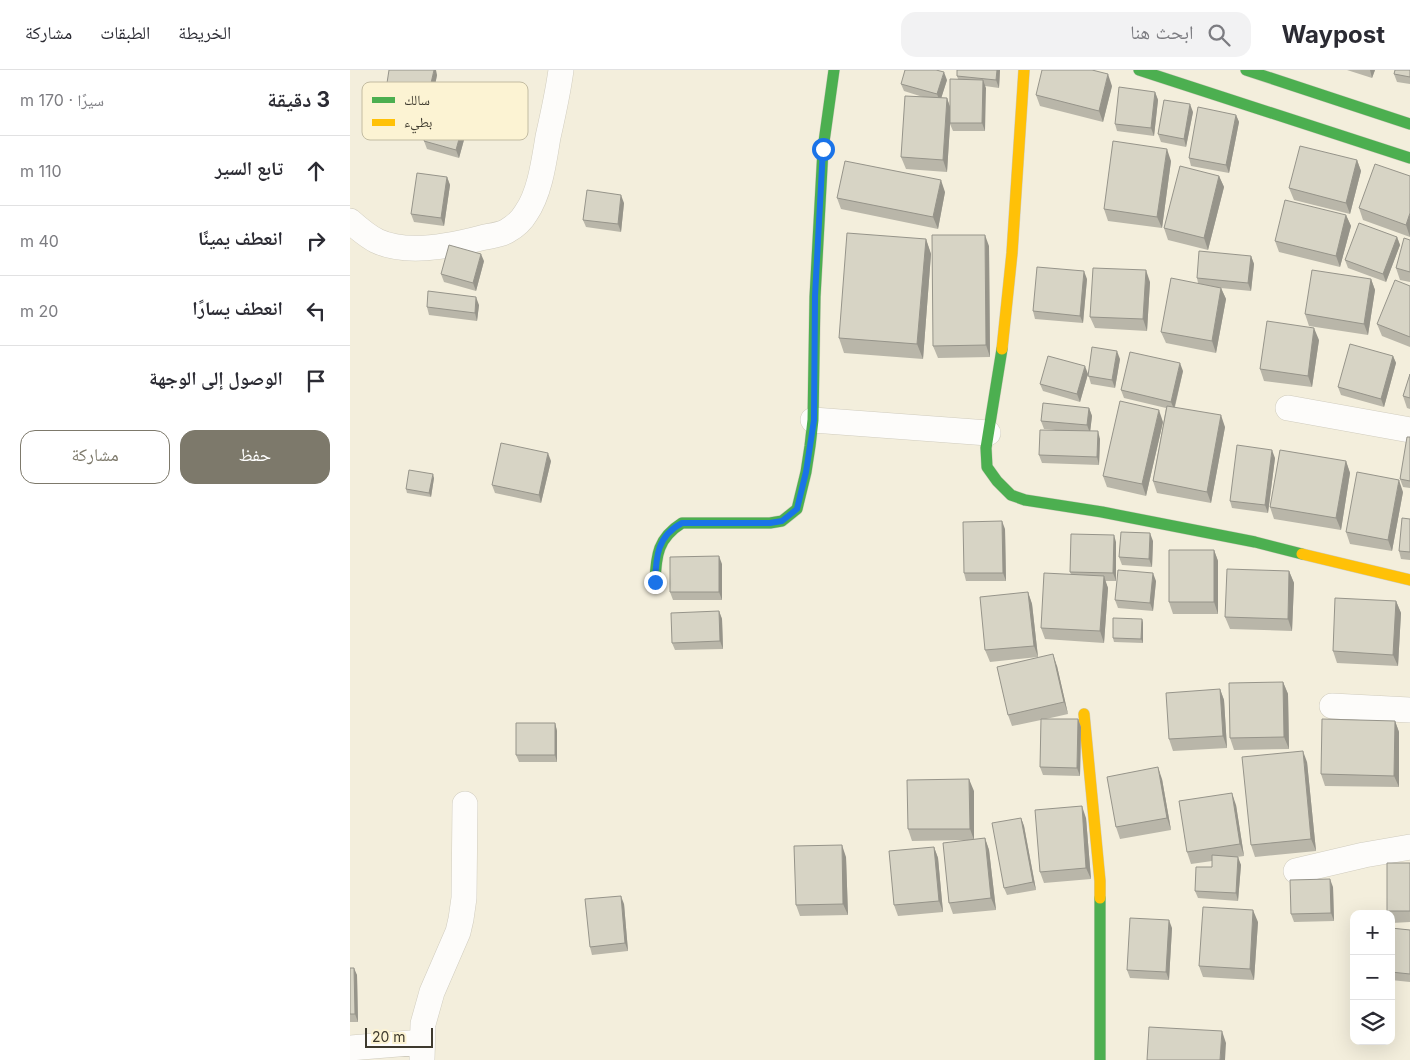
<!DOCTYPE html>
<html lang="ar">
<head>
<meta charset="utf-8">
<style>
  body { margin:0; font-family:Inter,"Noto Naskh Arabic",sans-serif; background:#f2f2f3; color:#2b2b33; direction:rtl }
  .controls { position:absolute; right:15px; bottom:15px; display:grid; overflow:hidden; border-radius:10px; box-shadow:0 5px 20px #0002 }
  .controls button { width:45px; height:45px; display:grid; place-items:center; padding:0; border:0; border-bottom:1px solid #e1e1e2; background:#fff; color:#2b2b33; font:25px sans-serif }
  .scale { position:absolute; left:15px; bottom:12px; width:68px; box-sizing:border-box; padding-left:5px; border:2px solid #3e3a2e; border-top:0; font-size:14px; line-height:18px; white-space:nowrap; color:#3e3a2e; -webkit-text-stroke:4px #fcf3d3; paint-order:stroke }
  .stop { position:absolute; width:15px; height:15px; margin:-11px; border:4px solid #1a73e8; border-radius:50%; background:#fff }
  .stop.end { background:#1a73e8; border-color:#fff; box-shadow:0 1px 5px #0008 }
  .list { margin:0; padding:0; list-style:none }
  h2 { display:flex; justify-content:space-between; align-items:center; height:65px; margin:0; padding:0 20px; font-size:21px }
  h2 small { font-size:16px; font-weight:400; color:#7c7c81 }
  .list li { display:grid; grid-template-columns:32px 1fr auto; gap:15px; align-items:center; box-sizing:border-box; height:70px; padding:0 20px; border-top:1px solid #e1e1e2 }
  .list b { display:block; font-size:19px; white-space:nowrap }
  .list em { font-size:16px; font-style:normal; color:#7c7c81 }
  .actions { display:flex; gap:10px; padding:15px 20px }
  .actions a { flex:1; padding:11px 0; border:1px solid #7d796b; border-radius:15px; text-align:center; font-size:18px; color:#7d796b }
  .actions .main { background:#7d796b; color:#fff }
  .icon { flex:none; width:28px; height:28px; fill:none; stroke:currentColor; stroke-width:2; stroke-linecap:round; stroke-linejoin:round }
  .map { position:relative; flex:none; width:1060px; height:990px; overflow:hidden; direction:ltr }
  header { display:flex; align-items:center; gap:30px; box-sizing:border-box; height:70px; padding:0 25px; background:#fff; border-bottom:1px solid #e1e1e2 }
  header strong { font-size:24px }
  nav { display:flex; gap:28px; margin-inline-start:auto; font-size:18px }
  .search { width:350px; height:45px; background:#f2f2f3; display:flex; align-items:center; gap:12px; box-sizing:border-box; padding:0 18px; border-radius:15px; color:#7c7c81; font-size:19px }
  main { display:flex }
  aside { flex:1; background:#fff }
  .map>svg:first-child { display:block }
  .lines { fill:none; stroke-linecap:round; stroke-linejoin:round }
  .street-casing { stroke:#d0ccbe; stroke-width:26 }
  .fast-casing { stroke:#d0ccbe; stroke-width:12 }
  .slow-casing { stroke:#d0ccbe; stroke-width:12 }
  .street { stroke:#fdfcfa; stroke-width:25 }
  .fast { stroke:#4caf50; stroke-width:11 }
  .slow { stroke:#ffc107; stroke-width:11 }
  .wall { fill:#b9b6a9 }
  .shaded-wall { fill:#96948a }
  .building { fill:#d7d4c5; stroke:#96948a }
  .route { stroke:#1a73e8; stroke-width:6 }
  .key { fill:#fcf3d3; stroke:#c3bca2; stroke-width:1 }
  .key-label { font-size:14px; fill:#3e3a2e }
</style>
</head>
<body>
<header>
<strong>Waypost</strong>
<div class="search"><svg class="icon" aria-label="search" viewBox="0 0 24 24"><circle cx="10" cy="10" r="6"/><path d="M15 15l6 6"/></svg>ابحث هنا</div>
<nav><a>الخريطة</a><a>الطبقات</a><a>مشاركة</a></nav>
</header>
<main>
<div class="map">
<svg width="1060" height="990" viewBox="0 0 1060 990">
  <rect width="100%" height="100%" fill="#f3eedc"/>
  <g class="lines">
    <defs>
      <path id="street" d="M0 151C8 158 17 166 27 171 57 185 101 176 131 168 139 166 150 165 157 161 164 157 172 150 176 143 190 123 194 91 198 67 203 45 208 22 211 0
        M938 338 1060 360
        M463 350 638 363
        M982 636 1060 640
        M946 801 1014 785 1060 777
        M0 978 72 972
        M72 990 73 954 82 922 108 862 111 849 114 828 115 734"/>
      <path id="fast" d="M789 0 1060 88
        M896 0 1060 54
        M652 279 636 378 637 397 647 411 661 425 675 430 752 442 905 472 952 484
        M305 512C306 485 308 468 332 453H420L432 451 447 439 456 402 460 376 463 350 465 227 473 79 484 0
        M750 828V990"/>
      <path id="slow" d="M652 279 662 183 674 0
        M952 484 1060 510
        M734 644 750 811V828"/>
    </defs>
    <use href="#street" class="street-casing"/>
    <use href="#fast" class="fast-casing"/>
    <use href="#slow" class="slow-casing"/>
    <use href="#street" class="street"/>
    <use href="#fast" class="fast"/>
    <use href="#slow" class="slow"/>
  </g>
  <path class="wall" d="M650 0 649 18 635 16V61H603L600 54 597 102 556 99 551 87 573 27 554 21 551 14 597 10 591 28H597L600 37 608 9 607 6Z
    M997 0H1025L1022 8Z
    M1060 0V14L1047 12 1044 4Z
    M87 5 82 30 39 21 37 13Z
    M762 16 753 52 690 36 686 25Z
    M805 22 808 30 804 66 767 61 765 54Z
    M843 42 836 77 811 72 808 64Z
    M886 45 889 52 879 103 841 96 839 88Z
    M120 48 109 88 77 79 74 71Z
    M1007 90 1011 101 1000 144 944 130 939 118Z
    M821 91 812 158 758 151 754 139Z
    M869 106 874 117 858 180 818 170 814 158Z
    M1060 106V167L1013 150 1009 138Z
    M97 107 100 115 94 156 64 152 61 144Z
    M595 122 588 159 491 139 487 128Z
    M274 133 271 162 236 157 233 150Z
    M996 145 1001 156 990 197 929 182 925 171Z
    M1047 167 1050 175 1036 212 998 198 995 190Z
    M576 169 581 184 573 289 494 283 489 268Z
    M1060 170V212L1050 210 1046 198Z
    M639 176 640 287 588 288 583 276Z
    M901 186 904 194 901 221 871 218 876 229 866 283 816 273 811 262 848 213 847 208Z
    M134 191 126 221 94 212 91 204Z
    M737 209 733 253 685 249 683 241Z
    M1021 209 1025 220 1018 265 959 256 955 244Z
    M800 212 797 261 745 258 740 247Z
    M1060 216V277L1032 266 1027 254Z
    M129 235 127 251 79 245 77 237Z
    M969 270 962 317 914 311 910 299Z
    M1043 286 1046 293 1034 337 991 325 988 317Z
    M770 289 765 318 741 314 738 304 730 332 693 321 690 314 738 304Z
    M833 301 825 337 875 357 861 433 807 423 803 411 816 338 774 328 771 320Z
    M1060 304V339L1057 338 1053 326Z
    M739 338 742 346 740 361 750 369 749 395 692 393 689 385 705 360 694 359 691 351Z
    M813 352 796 426 757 417 753 406Z
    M1060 367V418L1053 417 1050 409Z
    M925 388 918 443 882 438 880 431Z
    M201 391 191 433 145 423 142 415Z
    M996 391 1000 403 991 460 924 449 920 437Z
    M84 408 81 427 57 423 56 419Z
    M1053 422 1042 481 1000 474 996 462Z
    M1060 449V490L1051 489 1049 481Z
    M655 459 656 511H616L614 503Z
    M803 471 802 497 772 495 769 487Z
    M766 472V511H755L758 518 754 573 695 569 691 558 721 504 720 502Z
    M864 480 868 491V544H823L819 532Z
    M372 494V530H323L320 522Z
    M939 501 944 513 942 561 880 559 875 547Z
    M806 511 803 541 768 538 765 530Z
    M678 522 682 534 688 587 640 592 635 580Z
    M1046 531 1051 543 1048 596 987 593 983 581Z
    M369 541 372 549 373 579 325 580 322 573Z
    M792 549 793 553V573L764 572 763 568Z
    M707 596 718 644 696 649H728L731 657 730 706 693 705 690 697 691 650 662 656 658 645Z
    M933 612 938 624 939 679 884 680 880 668Z
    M870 619 874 630 877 678 823 681 819 669Z
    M1045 651 1049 662V717L975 716 971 704Z
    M205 653 207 661V692H169L166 685Z
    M957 692 966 781 905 787 901 775Z
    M812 709 821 760 770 769 766 757Z
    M624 721V770L635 768 639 780 646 840 603 844 599 833 617 770 562 771 558 759Z
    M886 735 894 786 887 787 891 795 888 831 848 828 845 821 862 797V791L841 794 837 782Z
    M671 748 674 756 686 820 657 825 654 818Z
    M736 748 741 809 694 813 690 802Z
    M584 777 588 788 593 842 548 846 544 835Z
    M496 787 498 845 450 846 446 835Z
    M1060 793V852L1042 853 1041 844H1038L1037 841Z
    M983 817 984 851 944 852 941 844Z
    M274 834 278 881 242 885 240 877Z
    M908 852 904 910 853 907 849 896Z
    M822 858 819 910 780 908 777 900Z
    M1041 858 1060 860V912L1041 910Z
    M0 898 7 905 8 952H0Z"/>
  <path class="shaded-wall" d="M84 0H86L87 5 82 30 79 22Z
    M647 0H650L649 18 646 10Z
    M1020 0H1025L1022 8Z
    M594 2 597 10 590 32 587 24Z
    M758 4 762 16 753 52 749 41Z
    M633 10 636 18 635 61 632 53Z
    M805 22 808 30 804 66 801 58Z
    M597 28 601 40 597 102 593 90Z
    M840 34 843 42 836 77 834 69Z
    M117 40 120 48 109 88 106 80Z
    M886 45 889 52 879 103 876 95Z
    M817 79 821 91 812 158 807 147Z
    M1007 90 1011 101 1000 144 996 133Z
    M869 106 874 117 858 180 854 168Z
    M97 107 100 115 94 156 91 148Z
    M591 110 595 122 588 159 583 147Z
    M271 125 274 133 271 162 268 154Z
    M1060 143V167L1056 155Z
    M996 145 1001 156 990 197 986 186Z
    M635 165 639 176 640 287 636 275Z
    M1047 167 1050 175 1036 212 1033 204Z
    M576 169 581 184 573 289 567 274Z
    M131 184 134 191 126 221 123 213Z
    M901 186 904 194 901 221 898 213Z
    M796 200 800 212 797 261 793 249Z
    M734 201 737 209 733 253 730 246Z
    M1021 209 1025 220 1018 265 1014 254Z
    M871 218 876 229 866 283 862 271Z
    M126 227 129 235 127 251 125 243Z
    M964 258 969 270 962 317 958 306Z
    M767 281 770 289 765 318 762 310Z
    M1043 286 1046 293 1034 337 1031 329Z
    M830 293 833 301 824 339 821 332Z
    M735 296 738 304 730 332 727 324Z
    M739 338 742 346 740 363 737 355Z
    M809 340 813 352 796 426 792 414Z
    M871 345 875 357 861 433 857 422Z
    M748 361 750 369 749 395 747 387Z
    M922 380 925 388 918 443 915 435Z
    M198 383 201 391 191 433 189 425Z
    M996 391 1000 403 991 460 986 448Z
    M83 404 84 408 81 427 79 423Z
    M1049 410 1053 422 1042 481 1038 470Z
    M652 451 655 459 656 511 653 503Z
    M800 463 803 471 802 497 799 489Z
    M764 465 766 472V511L763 503Z
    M864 480 868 491V544L864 532Z
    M369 486 372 494V530L369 522Z
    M939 501 944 513 942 561 938 549Z
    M803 503 806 511 803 541 800 533Z
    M754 506 758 518 754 573 750 561Z
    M678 522 682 534 688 587 684 576Z
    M1046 531 1051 543 1048 596 1043 585Z
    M369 541 372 549 373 579 370 571Z
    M792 549 793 553V573L791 569Z
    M703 584 707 596 718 644 714 632Z
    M933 612 938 624 939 679 934 667Z
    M870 619 874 630 877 678 873 666Z
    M728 649 731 657 730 706 727 698Z
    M1045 651 1049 662V717L1044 706Z
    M205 653 207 661V692L205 685Z
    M953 681 957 692 966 781 961 769Z
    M808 697 812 709 821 760 817 748Z
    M619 709 624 721V770L620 759Z
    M882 723 886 735 894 786 890 774Z
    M732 736 736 748 741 809 736 798Z
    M671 748 674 756 686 820 683 812Z
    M635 768 639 780 646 840 641 828Z
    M492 775 496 787 498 845 493 834Z
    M584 777 588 788 593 842 589 831Z
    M888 787 891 795 888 831 886 823Z
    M980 809 983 817 984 851 981 843Z
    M271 826 274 834 278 881 275 873Z
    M903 840 908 852 904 910 900 899Z
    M819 850 822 858 819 910 816 902Z
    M4 898 7 905 8 952 5 944Z
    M872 961 876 973 875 990H870Z"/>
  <path class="building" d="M39 0H84L79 22 37 13Z
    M555 0H586L594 2 587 24 551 14Z
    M607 0H647L646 10 607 6Z
    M692 0H742L758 4 749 41 686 25Z
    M1045 0H1060V7L1044 4Z
    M600 9 633 10 632 53H600Z
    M769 17 805 22 801 58 765 54Z
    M555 26 597 28 593 90 551 87Z
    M814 30 840 34 834 69 808 64Z
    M85 31 117 40 106 80 74 71Z
    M848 37 886 45 876 95 839 88Z
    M763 71 817 79 807 147 754 139Z
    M950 76 1007 90 996 133 939 118Z
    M495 91 591 110 583 147 487 128Z
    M1025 94 1060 106V143L1056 155 1009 138Z
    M830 96 869 106 854 168 814 158Z
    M67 103 97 107 91 148 61 144Z
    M237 120 271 125 268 154 233 150Z
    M935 130 996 145 986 186 925 171Z
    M1009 153 1047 167 1033 204 995 190Z
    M497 163 576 169 567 274 489 268Z
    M582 165H635L636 275 583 276Z
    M1054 168 1060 170V202L1046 198Z
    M99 175 131 184 123 213 91 204Z
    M849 181 901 186 898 213 847 208Z
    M687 197 734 201 730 246 683 241Z
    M743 198 796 200 793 249 740 247Z
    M962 200 1021 209 1014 254 955 244Z
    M821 208 871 218 862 271 811 262Z
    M1045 210 1060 216V267L1027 254Z
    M78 221 126 227 125 243 77 237Z
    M917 251 964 258 958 306 910 299Z
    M1000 274 1043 286 1031 329 988 317Z
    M742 277 767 281 762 310 738 306Z
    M780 282 830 293 821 332 771 320Z
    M698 286 735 296 727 324 690 314Z
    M1060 304V328L1053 326Z
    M770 331 809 340 792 414 753 406Z
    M693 333 739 338 737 355 691 351Z
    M817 336 871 345 857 422 803 411Z
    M690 360 748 361 747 387 689 385Z
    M1057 367H1060V411L1050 409Z
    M151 373 198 383 189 425 142 415Z
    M887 375 922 380 915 435 880 431Z
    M930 380 996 391 986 448 920 437Z
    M59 400 83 404 79 423 56 419Z
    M1007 402 1049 410 1038 470 996 462Z
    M1052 448 1060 449V482L1049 481Z
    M652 451 653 503H614L613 452Z
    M771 462 800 463 799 489 769 487Z
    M721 464 764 465 763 503 720 502Z
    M819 480H864V532H819Z
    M369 486V522H320V487Z
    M877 499 939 501 938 549 875 547Z
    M768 500 803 503 800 533 765 530Z
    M694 503 754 506 750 561 691 558Z
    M678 522 684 576 635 580 630 527Z
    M985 528 1046 531 1043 585 983 581Z
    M369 541 370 571 322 573 321 543Z
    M763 548 792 549 791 569 763 568Z
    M703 584 714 632 658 645 647 597Z
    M933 612 934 667 880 668 879 613Z
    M870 619 873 666 819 669 816 623Z
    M691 649H728L727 698 690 697Z
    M972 649 1045 651 1044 706 971 704Z
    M166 653H205V685H166Z
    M953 681 961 769 901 775 892 687Z
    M808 697 817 748 766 757 757 707Z
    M619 709 620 759H558L557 710Z
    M882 723 890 774 837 782 829 731Z
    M732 736 736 798 690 802 685 740Z
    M671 748 683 812 654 818 642 753Z
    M635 768 641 828 599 833 593 773Z
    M492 775 493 834 446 835 444 776Z
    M584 777 589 831 544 835 539 781Z
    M862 785 888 787 886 823 845 821 846 797H862Z
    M1037 793H1060V841H1037Z
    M980 809 981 843 941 844 940 810Z
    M271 826 275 873 240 877 235 829Z
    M853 837 903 840 900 899 849 896Z
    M780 848 819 850 816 902 777 900Z
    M1041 858 1060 860V904L1041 902Z
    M0 898H4L5 944H0Z
    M799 957 872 961 870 990H797Z"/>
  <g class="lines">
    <path class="route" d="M305 512C306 487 307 466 332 453H420L432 451 447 439 456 402 464 350 465 226 473 79"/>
  </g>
  <rect x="12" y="12" width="166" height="58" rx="8" class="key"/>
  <rect x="22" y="27" width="23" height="6" fill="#4caf50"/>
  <rect x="22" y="49" width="23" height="7" fill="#ffc107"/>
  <g class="key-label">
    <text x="54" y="35">سالك</text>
    <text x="54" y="57">بطيء</text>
  </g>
</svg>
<div class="controls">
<button>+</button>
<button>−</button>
<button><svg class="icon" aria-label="layers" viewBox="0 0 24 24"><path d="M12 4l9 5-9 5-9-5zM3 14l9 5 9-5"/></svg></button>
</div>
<div class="scale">20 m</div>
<div class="stop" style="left:473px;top:79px"></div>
<div class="stop end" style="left:305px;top:512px"></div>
</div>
<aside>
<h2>3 دقيقة<small>سيرًا · 170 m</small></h2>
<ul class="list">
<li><svg class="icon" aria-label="ahead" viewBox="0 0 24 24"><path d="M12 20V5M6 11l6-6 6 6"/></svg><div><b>تابع السير</b></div><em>110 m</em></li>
<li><svg class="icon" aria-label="right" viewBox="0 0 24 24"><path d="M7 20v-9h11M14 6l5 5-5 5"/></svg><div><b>انعطف يمينًا</b></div><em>40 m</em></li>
<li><svg class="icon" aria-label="left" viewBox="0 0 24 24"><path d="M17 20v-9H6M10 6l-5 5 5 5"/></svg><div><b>انعطف يسارًا</b></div><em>20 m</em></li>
<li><svg class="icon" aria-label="arrive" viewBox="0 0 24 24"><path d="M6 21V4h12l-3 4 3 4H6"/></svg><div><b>الوصول إلى الوجهة</b></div></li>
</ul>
<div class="actions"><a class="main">حفظ</a><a>مشاركة</a></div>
</aside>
</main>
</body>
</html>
